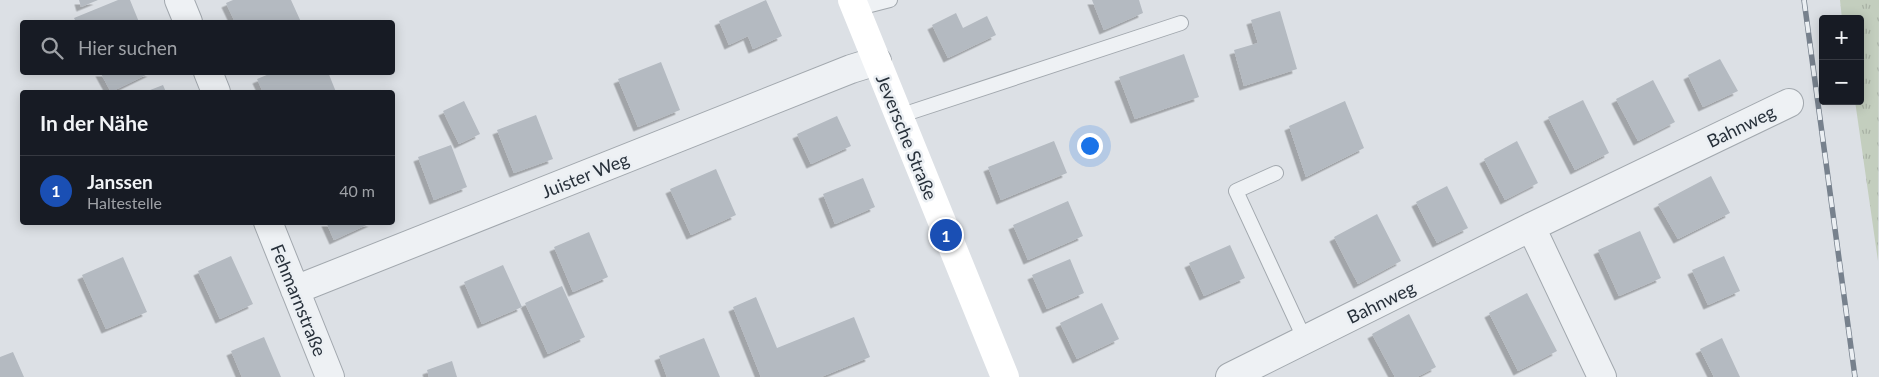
<!DOCTYPE html>
<html lang="de">
<head>
<meta charset="utf-8">
<style>
  body { margin:0; font-family:Lato,sans-serif; background:#20242c; color:#f1f3f6 }
  .controls { position:absolute; right:15px; top:15px; display:grid; overflow:hidden; border-radius:5px; box-shadow:0 2px 12px #0003 }
  .controls button { width:45px; height:45px; display:grid; place-items:center; padding:0; border:0; border-bottom:1px solid #363941; background:#171b24; color:#f1f3f6; font:25px sans-serif }
  .you { position:absolute; left:1089px; top:145px; width:18px; height:18px; margin:-12px; border:4px solid #fff; border-radius:50%; background:#1a73e8; box-shadow:0 0 0 8px #1a73e833 }
  .badge { display:grid; place-items:center; width:32px; height:32px; border-radius:50%; background:#0b8043; color:#fff; font-size:16px; font-weight:700 }
  .pin { position:absolute; translate:-50% -50%; border:2px solid #fff; box-shadow:0 1px 5px #0006 }
  .list { margin:0; padding:0; list-style:none }
  h2 { display:flex; justify-content:space-between; align-items:center; height:65px; margin:0; padding:0 20px; font-size:21px }
  h2 small { font-size:16px; font-weight:400; color:#9ea1a6 }
  .list li { display:grid; grid-template-columns:32px 1fr auto; gap:15px; align-items:center; box-sizing:border-box; height:70px; padding:0 20px; border-top:1px solid #363941 }
  .list b { display:block; font-size:19px; white-space:nowrap }
  .list p { margin:0; font-size:16px; white-space:nowrap; color:#9ea1a6 }
  .list em { font-size:16px; font-style:normal; color:#9ea1a6 }
  .icon { flex:none; width:28px; height:28px; fill:none; stroke:currentColor; stroke-width:2; stroke-linecap:round; stroke-linejoin:round }
  .map { position:relative; flex:none; width:1879px; height:377px; overflow:hidden }
  .search { position:absolute; background:#171b24; box-shadow:0 2px 12px #0003; left:20px; top:20px; width:375px; height:55px; display:flex; align-items:center; gap:12px; box-sizing:border-box; padding:0 18px; border-radius:5px; color:#9ea1a6; font-size:19px }
  .panel { position:absolute; background:#171b24; box-shadow:0 2px 12px #0003; left:20px; top:90px; width:375px; height:135px; border-radius:5px }
  .map>svg:first-child { display:block }
  .grass { fill:url(#grass-tufts) }
  .building { fill:#b4bac1; filter:url(#shadow) }
  .lines { fill:none; stroke-linecap:round; stroke-linejoin:round }
  .lane-casing { stroke:#a2a8ae; stroke-width:16 }
  .street-casing { stroke:#a2a8ae; stroke-width:30 }
  .lane { stroke:#eef1f4; stroke-width:14 }
  .street { stroke:#eef1f4; stroke-width:28 }
  .secondary { stroke:#fff; stroke-width:28 }
  .rail-casing { stroke:#77818d; stroke-width:5.5 }
  .rail { stroke:#ebeff3; stroke-width:4; stroke-dasharray:11; stroke-linecap:butt }
  .labels { text-anchor:middle; dominant-baseline:central; stroke-width:5; stroke-linejoin:round; paint-order:stroke }
  .street-label { font-size:18px; fill:#27303a; stroke:#ebeff3 }
</style>
</head>
<body>
<div class="map">
<svg width="1879" height="377" viewBox="0 0 1879 377">
  <defs>
    <pattern id="grass-tufts" width="24" height="20" patternUnits="userSpaceOnUse" patternTransform="scale(1.25)"><rect width="24" height="20" fill="#c3cebe"/><path d="M3 7l-1-3M5 7V3M7 7l1-3M15 17l-1-3M17 17v-4M19 17l1-3" fill="none" stroke="#a8b1a4"/></pattern>
    <filter id="shadow"><feDropShadow dx="-4.5" dy="4.5" stdDeviation="0" flood-color="#0004"/></filter>
  </defs>
  <rect width="100%" height="100%" fill="#dce0e5"/>
  <path class="grass" d="M1840 0H1879L1878 261 1855 101H1860V19H1842Z"/>
  <path class="building" d="M79 0H98L81 7Z
    M118 0H130L139 22H76L74 18Z
    M233 0H291L301 22H235L226 3Z
    M766 0 782 36 753 49 748 36 729 45 719 21Z
    M1092 0H1139L1143 13 1104 30Z
    M1280 11 1297 69 1244 86 1234 50 1258 43 1251 20Z
    M956 13 963 28 987 16 996 35 948 58 932 25Z
    M1184 54 1199 97 1135 119 1119 77Z
    M1720 59 1738 91 1703 107 1688 75Z
    M661 62 680 110 638 127 618 79Z
    M100 72H152L111 92Z
    M274 72H328L336 92H263L257 79Z
    M1653 80 1675 122 1638 141 1616 99Z
    M163 85 166 92H145Z
    M1583 100 1609 153 1575 170 1548 117Z
    M464 101 480 134 459 144 443 111Z
    M1345 101 1364 148 1306 177 1289 126Z
    M536 115 553 159 514 173 497 130Z
    M837 116 851 146 811 164 797 134Z
    M1054 141 1067 173 1001 200 988 167Z
    M1517 141 1538 183 1505 200 1484 159Z
    M451 145 467 187 434 200 418 157Z
    M716 169 736 215 691 235 670 189Z
    M1711 176 1730 213 1678 239 1658 204Z
    M863 178 875 207 835 224 823 194Z
    M1447 186 1468 228 1437 243 1416 202Z
    M1068 201 1083 236 1028 260 1013 225Z
    M1377 214 1401 261 1358 284 1334 237Z
    M326 222H373L334 240Z
    M1640 231 1661 278 1619 296 1598 250Z
    M589 232 608 277 573 292 554 247Z
    M1230 245 1245 278 1204 296 1189 263Z
    M231 256 253 304 220 319 198 271Z
    M1724 256 1740 291 1708 305 1692 270Z
    M123 257 147 312 106 329 82 275Z
    M1070 259 1084 293 1047 309 1032 275Z
    M503 265 522 307 482 324 464 282Z
    M562 286 585 337 548 354 525 303Z
    M1527 293 1557 351 1518 371 1489 313Z
    M756 297 777 348 854 317 870 357 821 377H761L733 307Z
    M1102 303 1119 339 1077 359 1060 323Z
    M1409 314 1436 367 1417 377H1395L1372 334Z
    M264 337 281 377H242L231 351Z
    M704 338 720 377H667L659 356Z
    M1722 338 1740 377H1714L1700 349Z
    M13 352 24 377H0V357Z
    M452 361 457 377H429L427 370Z"/>
  <g class="lines">
    <defs>
      <path id="lane" d="M855 9 890 0
        M899 116 1181 23
        M1276 173 1236 191 1305 340"/>
      <path id="street" d="M179 0 188 22
        M208 72 216 92
        M268 222 330 377
        M1531 227 1602 377
        M295 290 851 69 877 61
        M1230 377 1531 227 1789 103"/>
    </defs>
    <use href="#lane" class="lane-casing"/>
    <use href="#street" class="street-casing"/>
    <use href="#lane" class="lane"/>
    <use href="#street" class="street"/>
    <path class="secondary" d="M852 0 1005 377"/>
    <defs>
      <path id="rail" d="M1804 0 1855 377"/>
    </defs>
    <use href="#rail" class="rail-casing"/>
    <use href="#rail" class="rail"/>
  </g>
  <g class="labels">
    <g class="street-label">
      <text transform="translate(1741 126) rotate(-26)">Bahnweg</text>
      <text transform="translate(907 137) rotate(68)">Jeversche Straße</text>
      <text transform="translate(585 175) rotate(-22)">Juister Weg</text>
      <text transform="translate(299 300) rotate(68)">Fehmarnstraße</text>
      <text transform="translate(1381 302) rotate(-26)">Bahnweg</text>
    </g>
  </g>
</svg>
<div class="controls">
<button>+</button>
<button>−</button>
</div>
<div class="you"></div>
<div class="pin badge" style="left:946px;top:235px;background:#1a4fb4">1</div>
<div class="search"><svg class="icon" aria-label="search" viewBox="0 0 24 24"><circle cx="10" cy="10" r="6"/><path d="M15 15l6 6"/></svg>Hier suchen</div>
<section class="panel">
<h2>In der Nähe<small></small></h2>
<ul class="list">
<li><span class="badge" style="background:#1a4fb4">1</span><div><b>Janssen</b><p>Haltestelle</p></div><em>40 m</em></li>
</ul>
</section>
</div>
</body>
</html>
